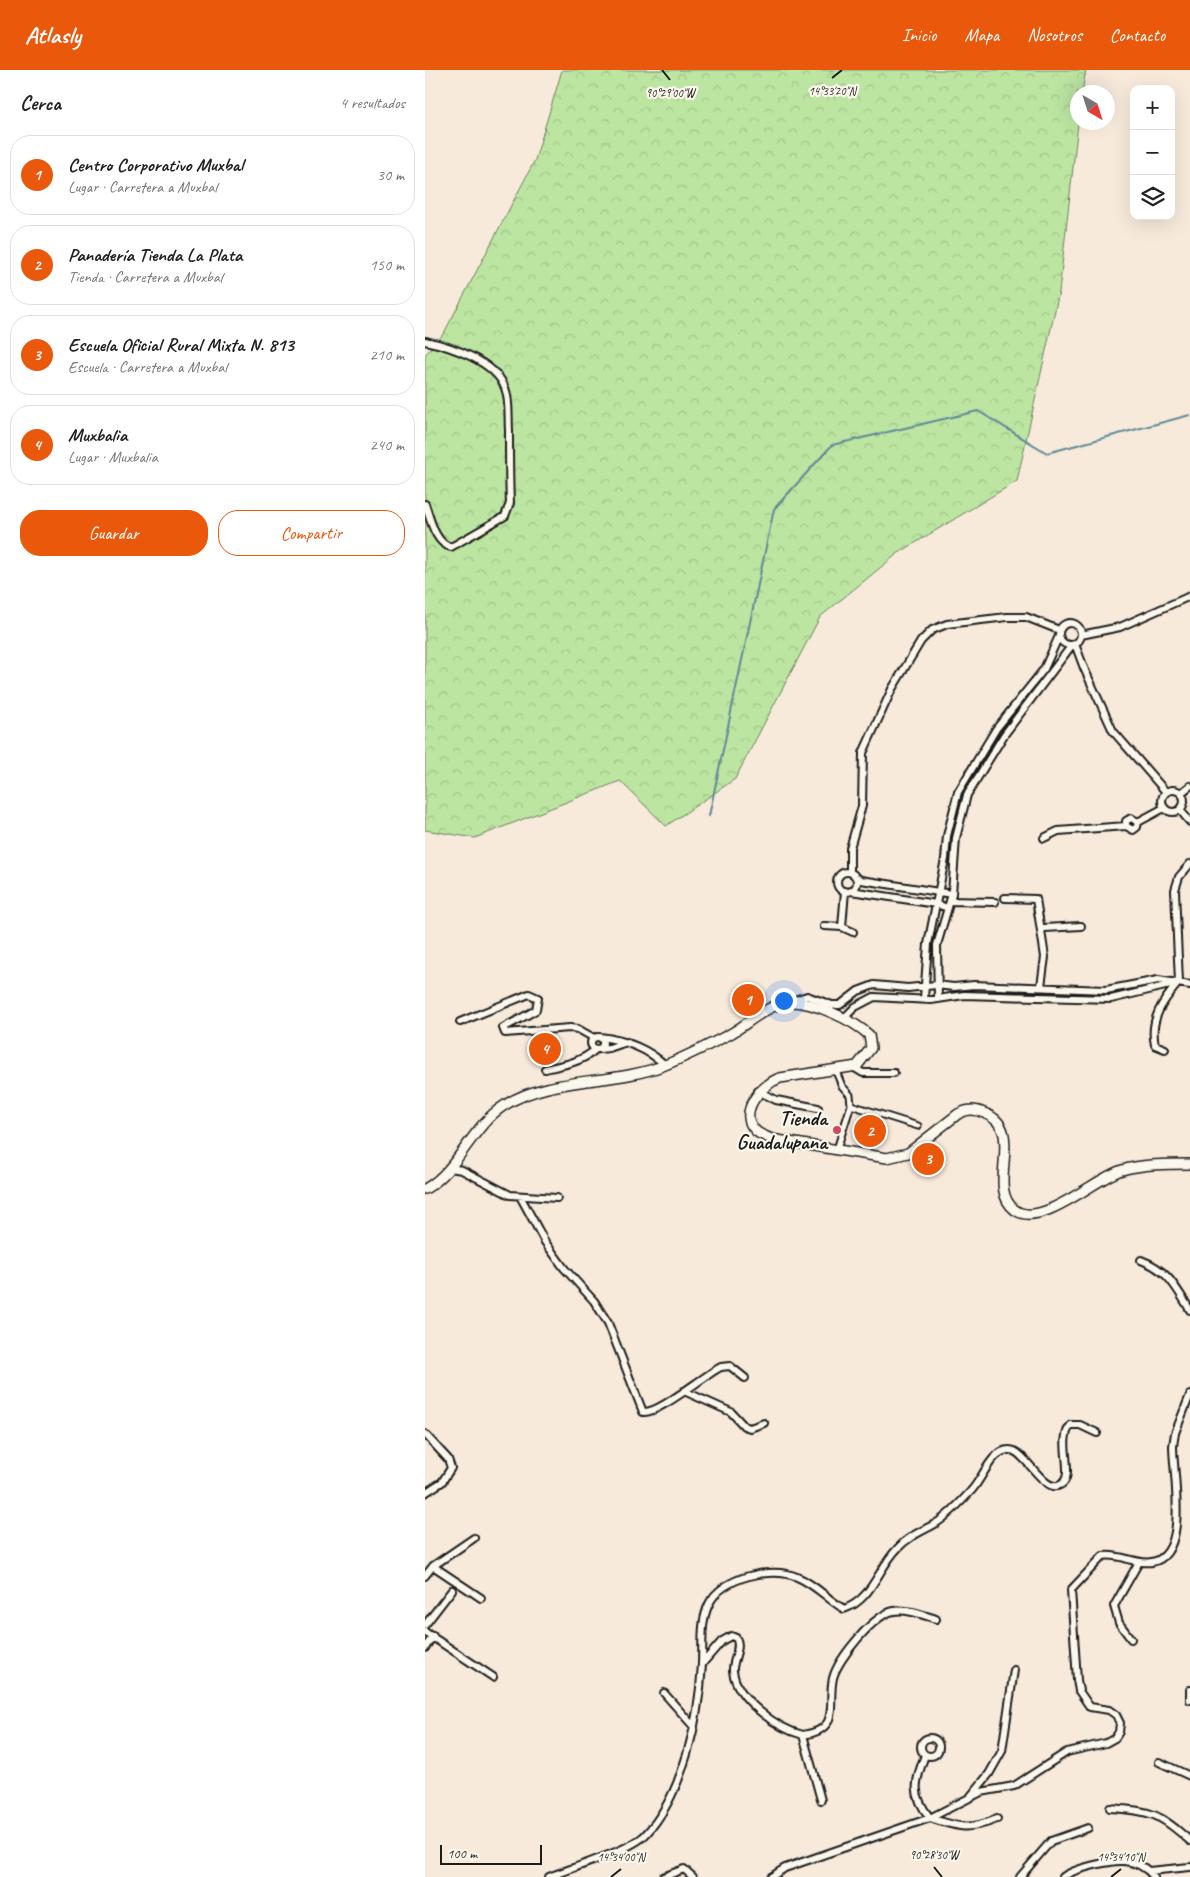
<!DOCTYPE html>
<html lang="es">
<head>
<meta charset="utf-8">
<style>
  body { margin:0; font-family:Caveat,sans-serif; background:#f6f6f6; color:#222 }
  .controls { position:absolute; right:15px; top:15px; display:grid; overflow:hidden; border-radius:10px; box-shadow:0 5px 20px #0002 }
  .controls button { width:45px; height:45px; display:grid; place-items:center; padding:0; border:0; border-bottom:1px solid #e0e0e0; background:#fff; color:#222; font:25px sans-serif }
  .compass { position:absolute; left:645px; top:15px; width:45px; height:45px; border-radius:50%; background:#fff; box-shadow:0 5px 20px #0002; rotate:141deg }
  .scale { position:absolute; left:15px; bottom:12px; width:102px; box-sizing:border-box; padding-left:5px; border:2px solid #1c1c1c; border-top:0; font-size:14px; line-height:18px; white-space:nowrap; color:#1c1c1c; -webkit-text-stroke:4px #fbf7ec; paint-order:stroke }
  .you { position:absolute; left:358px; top:930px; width:18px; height:18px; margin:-12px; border:4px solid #fff; border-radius:50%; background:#1a73e8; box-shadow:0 0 0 8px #1a73e833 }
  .badge { display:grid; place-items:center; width:32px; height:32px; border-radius:50%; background:#ea580c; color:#fff; font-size:16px; font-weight:700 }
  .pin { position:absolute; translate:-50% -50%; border:2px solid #fff; box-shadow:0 1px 5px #0006 }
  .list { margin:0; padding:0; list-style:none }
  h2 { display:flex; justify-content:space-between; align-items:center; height:65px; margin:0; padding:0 20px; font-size:21px }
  h2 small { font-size:16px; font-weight:400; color:#767676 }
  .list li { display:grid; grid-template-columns:32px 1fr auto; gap:15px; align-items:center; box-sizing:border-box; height:80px; margin:0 10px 10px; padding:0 10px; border:1px solid #e0e0e0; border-radius:20px }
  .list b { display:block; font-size:19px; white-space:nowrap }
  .list p { margin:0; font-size:16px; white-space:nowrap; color:#767676 }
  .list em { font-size:16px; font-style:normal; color:#767676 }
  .actions { display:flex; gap:10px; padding:15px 20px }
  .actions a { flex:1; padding:11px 0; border:1px solid #ea580c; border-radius:20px; text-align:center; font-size:18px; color:#ea580c }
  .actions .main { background:#ea580c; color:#fff }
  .icon { flex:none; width:28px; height:28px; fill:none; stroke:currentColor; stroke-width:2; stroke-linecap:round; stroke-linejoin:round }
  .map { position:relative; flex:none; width:765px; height:1807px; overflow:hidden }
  header { display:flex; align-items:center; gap:30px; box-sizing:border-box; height:70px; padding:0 25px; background:#ea580c; color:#fff }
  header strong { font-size:24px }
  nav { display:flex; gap:28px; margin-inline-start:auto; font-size:18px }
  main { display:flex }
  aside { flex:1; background:#fff }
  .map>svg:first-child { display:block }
  .forest { fill:url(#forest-crowns); stroke:#6c805e }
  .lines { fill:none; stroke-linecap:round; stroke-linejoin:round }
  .stream { stroke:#5f8a99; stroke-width:2 }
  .pedestrian-casing { stroke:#1c1c1c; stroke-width:9 }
  .minor-casing { stroke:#1c1c1c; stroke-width:10 }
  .secondary-casing { stroke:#1c1c1c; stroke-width:12 }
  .pedestrian { stroke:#fbf7ec; stroke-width:5 }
  .minor { stroke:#fbf7ec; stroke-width:6 }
  .secondary { stroke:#fbf7ec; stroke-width:9 }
  .ticks { fill:none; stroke:#1c1c1c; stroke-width:2 }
  .poi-dot { fill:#d1495b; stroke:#fbf7ec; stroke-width:2 }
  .labels { text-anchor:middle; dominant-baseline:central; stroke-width:4.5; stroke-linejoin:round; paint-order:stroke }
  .poi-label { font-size:21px; font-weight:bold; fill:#1c1c1c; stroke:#fbf7ec; text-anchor:end }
  .ticks-label { font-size:12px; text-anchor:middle; fill:#1c1c1c; stroke:#fbf7ec; stroke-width:4.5; stroke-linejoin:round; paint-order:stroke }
</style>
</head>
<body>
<header>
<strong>Atlasly</strong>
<nav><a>Inicio</a><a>Mapa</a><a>Nosotros</a><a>Contacto</a></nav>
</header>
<main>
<aside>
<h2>Cerca<small>4 resultados</small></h2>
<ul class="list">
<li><span class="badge">1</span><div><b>Centro Corporativo Muxbal</b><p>Lugar · Carretera a Muxbal</p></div><em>30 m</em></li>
<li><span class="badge">2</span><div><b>Panadería Tienda La Plata</b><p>Tienda · Carretera a Muxbal</p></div><em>150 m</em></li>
<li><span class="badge">3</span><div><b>Escuela Oficial Rural Mixta N. 813</b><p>Escuela · Carretera a Muxbal</p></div><em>210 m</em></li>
<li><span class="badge">4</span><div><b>Muxbalia</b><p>Lugar · Muxbalia</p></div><em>240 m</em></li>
</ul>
<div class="actions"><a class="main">Guardar</a><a>Compartir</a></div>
</aside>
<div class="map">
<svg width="765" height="1807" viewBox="0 0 765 1807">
  <defs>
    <pattern id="forest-crowns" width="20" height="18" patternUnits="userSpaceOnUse" patternTransform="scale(1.25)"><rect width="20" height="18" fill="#bce5a1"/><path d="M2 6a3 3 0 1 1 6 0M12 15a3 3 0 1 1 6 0" fill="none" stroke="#a1c48a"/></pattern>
  </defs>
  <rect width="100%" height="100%" fill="#f7eadb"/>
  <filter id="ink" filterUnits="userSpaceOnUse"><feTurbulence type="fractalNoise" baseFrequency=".02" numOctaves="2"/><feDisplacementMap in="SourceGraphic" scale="10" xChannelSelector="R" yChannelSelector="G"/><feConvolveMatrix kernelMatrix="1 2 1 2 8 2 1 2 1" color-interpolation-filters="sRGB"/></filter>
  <g filter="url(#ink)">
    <path class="forest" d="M137 0H661L657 22H652L653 53 634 222 592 411 472 484 395 547 310 709 241 756 195 711 50 768 0 760V285L19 263 110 90Z"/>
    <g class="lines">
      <path class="stream" d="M284 746 349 439 407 375 553 341 622 383 765 345"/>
      <defs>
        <path id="pedestrian" d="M410 999 417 1016 425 1025 426 1035 412 1079
          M426 1035 493 1056"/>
        <path id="minor" d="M0 271C25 276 70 291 80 318 85 330 83 347 84 360 84 384 84 408 85 433L80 446 26 477C10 474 5 448 0 434
          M634 564a11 11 0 1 1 22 0a11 11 0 1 1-22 0Z
          M656 565 695 557 765 526
          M650 574 659 598 688 661 741 722
          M737 731a11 11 0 1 1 22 0a11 11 0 1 1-22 0Z
          M756 723 765 716
          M755 740 765 752
          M713 752 739 738
          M619 768 633 761 701 756 708 760 712 757 713 752 706 748 701 751V756
          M425 802V778L437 736 438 683 467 619 496 571 507 560 522 554 582 547H601L634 560
          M412 812a10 10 0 1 1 20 0a10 10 0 1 1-20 0Z
          M431 807 436 810 527 824
          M420 821 417 857 428 862
          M426 821 511 834 523 838
          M580 828 611 829 616 861
          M525 831 570 832
          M399 856 417 857
          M616 916 620 887 616 861 619 858 656 856
          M499 928 503 874 520 789 522 766 533 722 571 659 619 599 634 566
          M513 929 512 875 527 824 531 768 542 725 579 665 647 575
          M366 931 382 926 407 935H415L433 921 449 915 483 918 511 915 529 917 549 915 681 920 733 910 765 915
          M419 948 430 937 449 927 506 930 539 925 686 929 753 913
          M35 952 104 924 113 928 111 940 78 958 80 963 145 958 153 959 169 968
          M166 973a6 6 0 1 1 12 0a6 6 0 1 1-12 0Z
          M175 967C199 970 222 978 240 995
          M175 979 184 978 202 972
          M740 979 730 975C724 949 738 931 754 912L750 820 754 807 765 794
          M428 997 438 1003H469
          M120 999C139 995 157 992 171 979
          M333 1021 351 1030 393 1038
          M25 1098 37 1100 85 1125 132 1128
          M95 1126 120 1172 139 1198 169 1231 183 1253 218 1342C234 1344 279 1305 296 1297L305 1296 320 1308
          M716 1190C743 1200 750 1216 765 1240
          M259 1321 306 1342 319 1356 325 1358 339 1353
          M0 1364 23 1389 26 1398 17 1412 0 1423
          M8 1496 56 1528
          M0 1506 8 1496 49 1468
          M0 1555 27 1520
          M0 1562 68 1607
          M706 1569 694 1553 689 1536 714 1492
          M0 1578 8 1566
          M277 1594 297 1571 306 1566 311 1568C317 1577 307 1591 308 1601 311 1629 353 1659 378 1665L396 1730
          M765 1620V1630
          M239 1623 269 1657
          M378 1665C417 1659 402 1635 408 1608 413 1589 449 1544 469 1541 483 1539 498 1545 511 1549
          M496 1677a9 9 0 1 1 18 0a9 9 0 1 1-18 0Z
          M500 1685C490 1712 486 1724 505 1748 533 1757 543 1761 572 1749
          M734 1692 765 1706
          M546 1726 564 1704 577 1681 589 1600
          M685 1738C727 1741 734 1743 765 1771
          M724 1801 765 1797
          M124 1807C146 1798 207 1780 221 1764 259 1723 274 1648 277 1594 278 1573 275 1553 284 1534 297 1507 346 1496 372 1507 390 1514 402 1529 419 1539 447 1530 453 1498 473 1478 483 1467 495 1462 508 1455 521 1448 535 1433 545 1422 557 1411 566 1379 585 1380 600 1380 619 1424 635 1415 652 1407 631 1371 646 1355H655L672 1363
          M238 1807 259 1799 268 1807
          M346 1807 360 1798 505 1748 556 1722 589 1716 642 1682 681 1673 690 1668 694 1662 695 1653 691 1645 684 1640 665 1637 654 1621 652 1610 646 1520 678 1486C695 1483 711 1495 727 1492 765 1485 748 1405 748 1376L750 1363 765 1325
          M595 1807 626 1771 663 1758
          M638 1807C648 1799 685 1790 699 1791 711 1792 722 1798 729 1807"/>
        <path id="secondary" d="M0 1119C35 1099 46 1056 80 1035 126 1006 189 1015 240 995 263 986 284 975 305 964 323 954 344 933 365 932 387 931 428 950 444 965L446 978 432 996 355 1008C337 1014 311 1043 331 1061 335 1065 341 1066 346 1069L462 1088 483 1083 533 1044C542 1039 549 1039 559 1043 603 1059 559 1116 590 1140 616 1159 670 1108 697 1100 717 1094 744 1094 765 1094"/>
      </defs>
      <use href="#pedestrian" class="pedestrian-casing"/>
      <use href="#minor" class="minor-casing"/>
      <use href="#secondary" class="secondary-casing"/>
      <use href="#pedestrian" class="pedestrian"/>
      <use href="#minor" class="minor"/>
      <use href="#secondary" class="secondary"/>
    </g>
  </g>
  <path class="ticks" d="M237 0 245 10M407 8 417 0M509 1797 517 1807M186 1807 196 1799M686 1807 696 1799"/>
  <circle class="poi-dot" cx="412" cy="1060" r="5"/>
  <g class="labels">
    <g class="poi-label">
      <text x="402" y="1048">Tienda<tspan x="402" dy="24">Guadalupana</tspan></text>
    </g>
  </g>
  <g class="ticks-label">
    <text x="407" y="25">14°33'20"N</text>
    <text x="245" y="27">90°29'00"W</text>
    <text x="509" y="1789">90°28'30"W</text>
    <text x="196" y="1791">14°34'00"N</text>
    <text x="696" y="1791">14°34'10"N</text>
  </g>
</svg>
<div class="controls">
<button>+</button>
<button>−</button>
<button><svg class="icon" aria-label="layers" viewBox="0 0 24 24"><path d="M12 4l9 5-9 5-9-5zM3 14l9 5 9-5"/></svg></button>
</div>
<svg class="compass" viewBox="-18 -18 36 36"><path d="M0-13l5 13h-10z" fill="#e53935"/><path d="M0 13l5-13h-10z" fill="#767676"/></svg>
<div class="scale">100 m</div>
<div class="you"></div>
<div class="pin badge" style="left:323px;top:930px">1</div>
<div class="pin badge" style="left:445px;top:1061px">2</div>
<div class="pin badge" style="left:503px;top:1089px">3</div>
<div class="pin badge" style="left:120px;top:979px">4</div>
</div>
</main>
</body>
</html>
